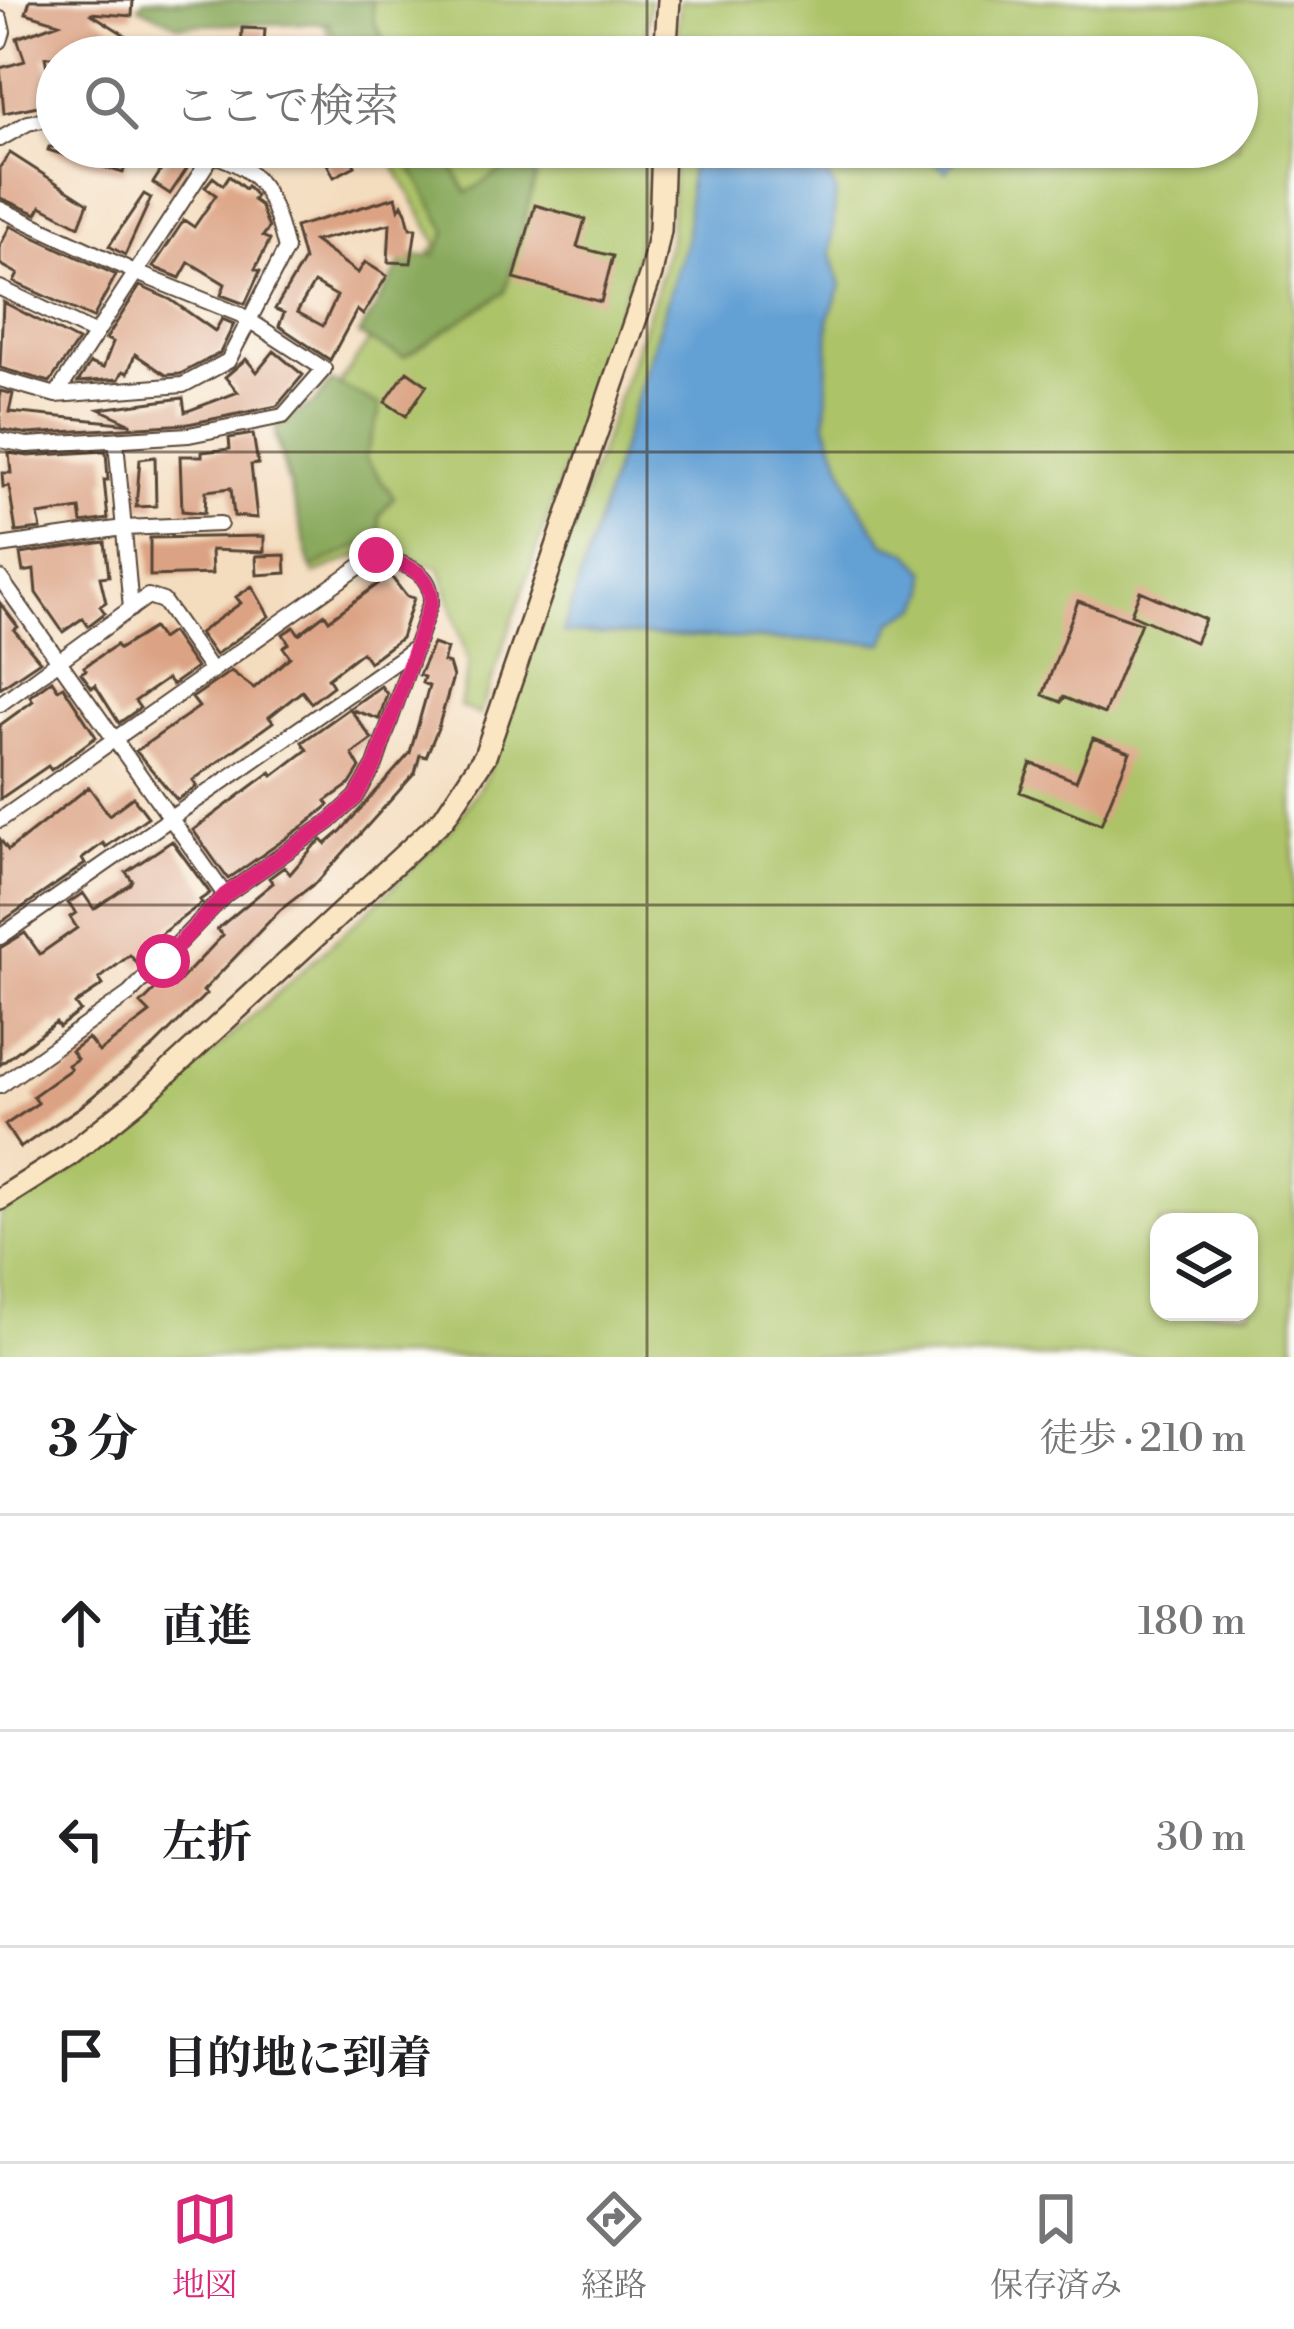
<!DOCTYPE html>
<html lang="ja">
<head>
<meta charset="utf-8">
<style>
  body { margin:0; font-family:"Libre Bodoni","Noto Serif JP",serif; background:#f2f2f2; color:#202124 }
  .controls { position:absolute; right:36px; bottom:36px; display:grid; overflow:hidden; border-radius:24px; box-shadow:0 3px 9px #0004 }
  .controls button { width:108px; height:108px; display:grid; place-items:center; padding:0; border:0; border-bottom:3px solid #e0e0e0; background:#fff; color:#202124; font:60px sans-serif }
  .stop { position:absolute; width:36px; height:36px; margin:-27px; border:9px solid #db2777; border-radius:50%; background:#fff }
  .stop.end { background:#db2777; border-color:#fff; box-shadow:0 3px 12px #0008 }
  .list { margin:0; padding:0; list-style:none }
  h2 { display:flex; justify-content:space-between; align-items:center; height:156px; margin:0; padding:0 48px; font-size:51px }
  h2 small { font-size:39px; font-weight:400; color:#757577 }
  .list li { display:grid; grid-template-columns:78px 1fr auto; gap:36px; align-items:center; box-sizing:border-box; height:216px; padding:0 48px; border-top:3px solid #e0e0e0 }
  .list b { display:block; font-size:45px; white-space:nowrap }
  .list em { font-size:39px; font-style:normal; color:#757577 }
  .icon { flex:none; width:66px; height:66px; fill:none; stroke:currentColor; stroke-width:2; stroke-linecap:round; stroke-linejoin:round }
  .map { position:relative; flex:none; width:1294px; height:1357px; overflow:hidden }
  .search { position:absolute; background:#fff; box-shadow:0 3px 9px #0004; left:36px; right:36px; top:36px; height:132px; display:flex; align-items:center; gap:30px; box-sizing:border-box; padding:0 42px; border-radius:66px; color:#757577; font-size:45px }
  .sheet { height:804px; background:#fff }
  nav { display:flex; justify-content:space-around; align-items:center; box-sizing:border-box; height:168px; border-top:3px solid #e0e0e0; background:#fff; font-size:33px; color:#757577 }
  nav a { display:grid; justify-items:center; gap:6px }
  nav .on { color:#db2777 }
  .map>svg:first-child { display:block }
  .green { fill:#acc368; stroke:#747643; stroke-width:3; fill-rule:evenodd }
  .forest { fill:#89a95c; stroke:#626a3d; stroke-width:3 }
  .water { fill:#63a0d4; stroke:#4f6579; stroke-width:3 }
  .building { fill:#dba283; fill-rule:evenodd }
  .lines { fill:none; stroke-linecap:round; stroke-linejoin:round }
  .street-casing { stroke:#574536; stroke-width:18 }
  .secondary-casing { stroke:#574536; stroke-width:26 }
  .street { stroke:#fff; stroke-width:14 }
  .secondary { stroke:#fbe6c4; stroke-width:21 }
  .route { stroke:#db2777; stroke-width:15 }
  .grid { fill:none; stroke:#3b2a1e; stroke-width:3; stroke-opacity:0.55 }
</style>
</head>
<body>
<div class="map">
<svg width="1294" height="1357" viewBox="0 0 1294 1357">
  <rect width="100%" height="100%" fill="#fdfcf7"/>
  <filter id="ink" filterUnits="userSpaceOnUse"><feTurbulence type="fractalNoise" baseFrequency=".00833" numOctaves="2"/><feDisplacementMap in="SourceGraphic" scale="24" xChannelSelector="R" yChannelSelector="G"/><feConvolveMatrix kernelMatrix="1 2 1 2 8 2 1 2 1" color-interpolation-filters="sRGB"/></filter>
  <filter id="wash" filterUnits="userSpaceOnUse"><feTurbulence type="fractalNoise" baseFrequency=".004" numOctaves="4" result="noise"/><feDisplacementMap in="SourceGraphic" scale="48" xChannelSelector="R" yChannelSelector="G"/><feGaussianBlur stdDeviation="2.7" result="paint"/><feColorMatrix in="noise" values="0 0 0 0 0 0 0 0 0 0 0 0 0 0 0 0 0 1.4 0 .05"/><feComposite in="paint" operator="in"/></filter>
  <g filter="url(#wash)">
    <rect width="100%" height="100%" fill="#f4ddbf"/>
    <path class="green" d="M318 0H650L644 57H335Z
      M680 0H1294V1357H0V1213L107 1149 384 896 453 827 486 777 656 291 670 238 674 147H1237V57H676ZM1159 1222H1249V1312H1159Z
      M384 147H646V190L635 264 480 715 460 706 469 665 440 568 378 547 314 574 275 436 324 406 437 243Z"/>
    <path class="forest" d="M144 0H372L374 22 393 57H344L329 23 178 25 139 7Z
      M400 147H441L467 193 509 166 536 176 505 292 404 357 359 335 405 257 435 255 447 232Z
      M331 381 381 406 365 458 394 497 379 516 381 535 311 568 275 427 316 402Z"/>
    <path class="water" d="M691 147H810L836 190 831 255 841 286 829 317 826 424 856 501 885 544 908 552 926 571 927 590 920 607 893 621 884 643 563 633 687 238Z
      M904 147H965L946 172 932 159Z"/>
    <g id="blocks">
      <path class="building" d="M30 0H133L132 16 90 13 144 47 135 57 99 35 104 57H45L51 89 57 88V102L4 113 0 68 25 61 17 38 59 23 26 13Z
        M242 28 265 29 263 57H241Z
        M49 147H123L130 150 123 173 48 150Z
        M318 147H345L355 166 334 177Z
        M10 153 88 203 79 226 41 206 37 214 0 198V167Z
        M171 155 190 164 170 194 153 183Z
        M229 176 245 189 247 186 256 196 253 200 260 205 269 228 263 236 270 240 255 269 260 271 245 304 221 295 225 284 189 262 180 278 153 267 184 220 194 227 216 195 205 187 213 177 223 185Z
        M144 194 151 198 125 255 109 246Z
        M396 197 399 209 402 204 406 212 410 228H416L411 263 388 262 390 224 314 241 358 273 365 262 387 276 363 315 357 310 330 360 279 326 284 313 275 309 304 260 295 227ZM314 283 337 296 323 326 297 312Z
        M535 205 585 219 577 247 613 256 601 302 514 279Z
        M10 226 116 275 93 318 14 282 18 274 0 264V246Z
        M140 286 171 300 215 331 222 319 234 324 220 353 180 374 166 375 135 354 128 373 123 371 119 379 78 382 90 363 103 368 113 342 106 339Z
        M3 302 78 341 50 382 0 368Z
        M274 351 303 375 277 406 188 424 28 434 0 429V391L13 394 9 412 132 424 99 409 183 398 185 412 238 392 225 377 246 359 257 372Z
        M407 371 427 385 406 416 385 402Z
        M253 434 258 464 251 465 257 518 234 516 231 488 206 491 205 513 182 511 180 456H202V452L230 449 229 438Z
        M106 451 108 480H104L108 519 82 523 80 509 38 515 41 529 16 532 9 486 3 487 2 473H11L9 453 28 456Z
        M155 457 156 506 136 507 140 459Z
        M264 536V552L211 550 212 574 150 576V538Z
        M105 542 109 576 100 577 106 602 100 606 105 613 88 626 83 618 63 632 36 593 34 570 23 572 20 554Z
        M285 555 286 573 257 575 256 556Z
        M390 575 406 596 414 598 401 638 369 662 362 652 328 678 333 686 311 703 302 691 269 717 273 722 193 780 197 786 177 800 136 751 199 707 192 698 231 671 254 688 290 657 283 647 289 643 283 634 294 627 299 634 325 614 329 620Z
        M252 586 269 616 215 655 199 633 241 603 236 597Z
        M1140 591 1205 619 1195 642 1131 614Z
        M1078 601 1141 623 1104 714 1063 697 1061 702 1043 695Z
        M0 603 18 627 14 630 40 661 0 688Z
        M153 628 161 639 171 632 196 668 172 685 167 679 135 701 140 708 119 723 95 685 92 688 81 673 86 670 84 667 116 645 119 649Z
        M433 644 447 649 443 662 449 664 453 677 438 728 426 757 420 755 415 773 318 881 280 910 203 991 206 994 154 1046 80 1107 20 1148 5 1125 38 1103 33 1096 71 1069 68 1065 77 1059 71 1051 88 1038 99 1052 150 1013 141 1004 166 979 174 987 223 935 217 929 273 883 269 878 284 867 290 874 313 847 322 840 326 844 341 831 410 753 429 686 422 683 424 677 419 675Z
        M52 680 58 689 63 686 96 737 51 770 48 766 0 799V725L33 701 30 696Z
        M381 686 387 694 379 719 350 709 372 739 352 754 360 768 350 784 326 801 329 805 305 825 228 879 193 830 271 772 273 776 307 750 302 742Z
        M1093 738 1130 752 1101 824 1020 792 1031 763 1076 781Z
        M89 787 109 815 133 797 148 817 106 847 103 843 82 859 85 864 0 923V839L8 850Z
        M172 841 210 893 200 900 202 903 153 940 157 944 146 952 150 957 140 967 130 955 99 979 103 985 75 1004 80 1011 59 1027 56 1022 0 1065V948L25 933 40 954 77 928 70 917 76 913 68 903 83 893 94 909 130 884 132 880 126 872Z"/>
    </g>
  </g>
  <g filter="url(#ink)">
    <use href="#blocks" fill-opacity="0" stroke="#574536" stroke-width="3"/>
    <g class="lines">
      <defs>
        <path id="street" d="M0 19 3 32 0 41
          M0 139 28 123 57 117
          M0 209 137 273 241 315 324 369 283 416 189 435 27 445 0 440
          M0 288 96 334
          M0 379 56 395 183 385 228 361 286 249C268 178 257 166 187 147
          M56 395 213 154
          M116 441 131 609
          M0 546 123 528 220 524
          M0 578 225 895
          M0 704 148 596 163 601 212 671
          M0 820 376 555C402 564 432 569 431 601L375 765 356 797 329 822 225 895 129 994 0 1086
          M0 937 415 648"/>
        <path id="secondary" d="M665 57 669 0
          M0 1199 68 1156 138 1100 444 818 485 756 651 274 660 230 663 147"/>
      </defs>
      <use href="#street" class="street-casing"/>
      <use href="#secondary" class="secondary-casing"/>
      <use href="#street" class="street"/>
      <use href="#secondary" class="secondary"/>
    </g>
  </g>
  <g class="lines" filter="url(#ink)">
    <path class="route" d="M163 961 225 895 329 822 356 797 375 765 431 602C431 569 403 565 376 555"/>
  </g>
  <path class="grid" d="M647 0V57M647 147V1357M0 452H1294M0 905H1294"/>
</svg>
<div class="controls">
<button><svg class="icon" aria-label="layers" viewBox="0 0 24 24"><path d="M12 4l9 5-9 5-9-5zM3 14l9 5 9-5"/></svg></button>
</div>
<div class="stop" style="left:163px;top:961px"></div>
<div class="stop end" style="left:376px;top:555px"></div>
<div class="search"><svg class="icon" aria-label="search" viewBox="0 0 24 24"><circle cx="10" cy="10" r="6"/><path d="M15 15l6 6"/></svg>ここで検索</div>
</div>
<section class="sheet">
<h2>3 分<small>徒歩 · 210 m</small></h2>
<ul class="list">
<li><svg class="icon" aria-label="ahead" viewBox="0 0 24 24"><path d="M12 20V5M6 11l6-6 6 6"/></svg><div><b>直進</b></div><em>180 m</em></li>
<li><svg class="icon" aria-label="left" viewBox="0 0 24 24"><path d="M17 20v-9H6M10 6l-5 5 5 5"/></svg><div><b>左折</b></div><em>30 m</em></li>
<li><svg class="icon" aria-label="arrive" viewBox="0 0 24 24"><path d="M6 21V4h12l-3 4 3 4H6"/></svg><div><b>目的地に到着</b></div></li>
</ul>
</section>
<nav>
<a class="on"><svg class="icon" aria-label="map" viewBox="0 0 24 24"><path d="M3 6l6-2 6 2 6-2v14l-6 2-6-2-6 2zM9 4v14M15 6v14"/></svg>地図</a>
<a><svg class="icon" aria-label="directions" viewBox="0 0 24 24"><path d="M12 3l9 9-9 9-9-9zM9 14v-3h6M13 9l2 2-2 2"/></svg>経路</a>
<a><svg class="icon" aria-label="saved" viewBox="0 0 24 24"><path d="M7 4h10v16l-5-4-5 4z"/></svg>保存済み</a>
</nav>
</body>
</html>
